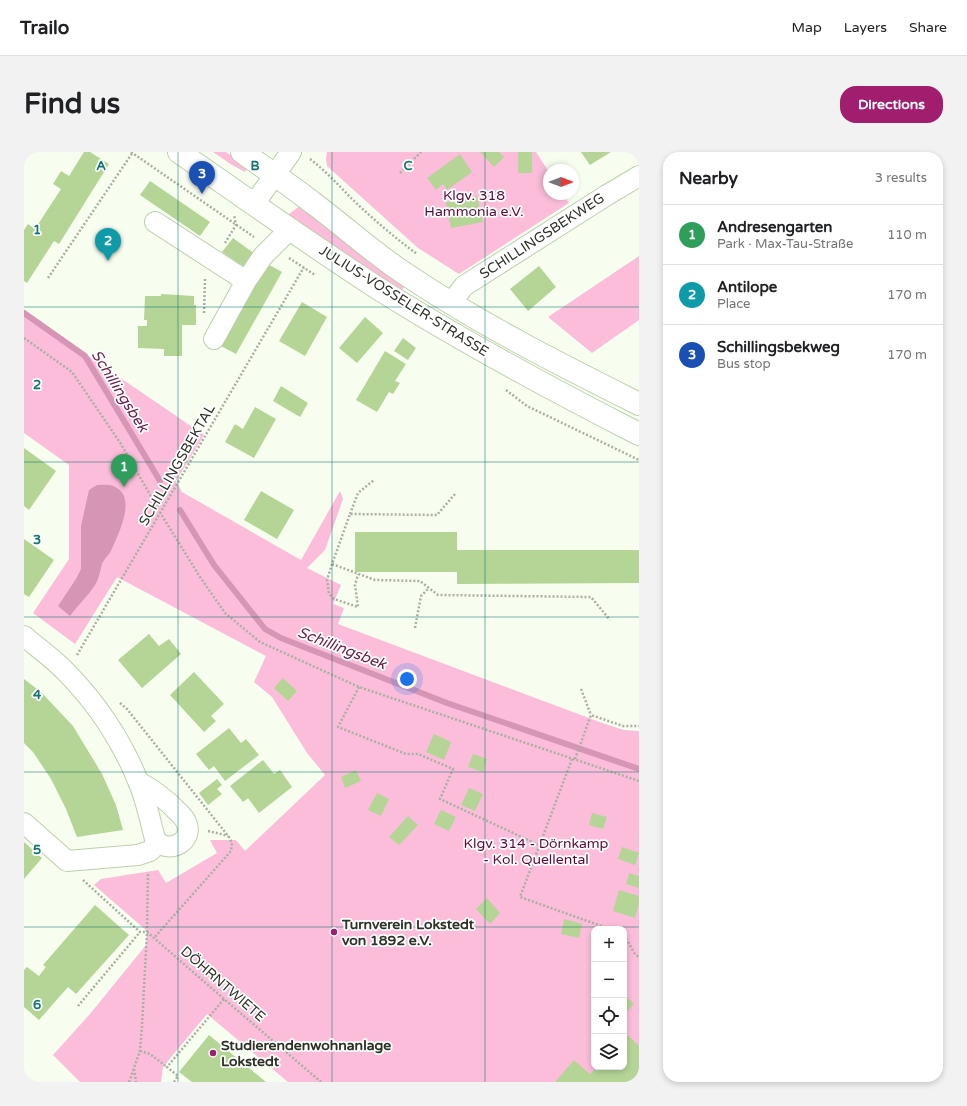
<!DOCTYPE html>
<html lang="en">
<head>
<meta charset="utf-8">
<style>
  body { margin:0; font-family:"Varela Round",sans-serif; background:#f2f2f2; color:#202124 }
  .controls { position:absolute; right:12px; bottom:12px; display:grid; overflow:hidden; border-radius:8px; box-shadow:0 2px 6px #0003 }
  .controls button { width:36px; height:36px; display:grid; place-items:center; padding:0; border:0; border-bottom:1px solid #e0e0e0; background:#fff; color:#202124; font:20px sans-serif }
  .compass { position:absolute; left:519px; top:12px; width:36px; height:36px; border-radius:50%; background:#fff; box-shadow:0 2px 6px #0003; rotate:90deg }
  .you { position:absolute; left:383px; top:527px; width:14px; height:14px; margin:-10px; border:3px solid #fff; border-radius:50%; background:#1a73e8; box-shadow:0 0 0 6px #1a73e833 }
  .badge { display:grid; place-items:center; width:26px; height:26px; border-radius:50%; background:#a11e6e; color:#fff; font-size:13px; font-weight:700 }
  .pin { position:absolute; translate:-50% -33px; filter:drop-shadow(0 1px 2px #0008) }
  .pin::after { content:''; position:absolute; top:21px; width:14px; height:12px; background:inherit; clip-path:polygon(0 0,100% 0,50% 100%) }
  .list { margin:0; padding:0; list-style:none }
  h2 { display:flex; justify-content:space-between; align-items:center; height:52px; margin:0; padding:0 16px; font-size:17px }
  h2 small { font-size:13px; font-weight:400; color:#757577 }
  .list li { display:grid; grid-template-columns:26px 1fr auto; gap:12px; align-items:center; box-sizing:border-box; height:60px; padding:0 16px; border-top:1px solid #e0e0e0 }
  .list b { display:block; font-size:15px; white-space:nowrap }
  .list p { margin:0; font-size:13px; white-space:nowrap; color:#757577 }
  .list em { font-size:13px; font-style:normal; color:#757577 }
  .icon { flex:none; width:22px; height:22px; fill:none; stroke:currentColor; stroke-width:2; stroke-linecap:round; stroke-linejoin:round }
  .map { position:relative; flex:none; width:615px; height:930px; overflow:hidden; border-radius:16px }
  header { display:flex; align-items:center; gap:24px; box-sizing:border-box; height:56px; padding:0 20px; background:#fff; border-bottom:1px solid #e0e0e0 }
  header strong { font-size:19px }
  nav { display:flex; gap:22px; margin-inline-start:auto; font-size:14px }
  .intro { display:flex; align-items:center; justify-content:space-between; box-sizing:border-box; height:96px; padding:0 24px }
  h1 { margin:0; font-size:28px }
  .button { padding:10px 18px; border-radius:16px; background:#a11e6e; color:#fff; font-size:14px; font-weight:700 }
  main { display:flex; gap:24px; padding:0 24px }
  aside { flex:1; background:#fff; border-radius:16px; box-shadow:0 2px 6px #0003 }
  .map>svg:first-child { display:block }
  .green { fill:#fbbdda; fill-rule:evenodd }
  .water { fill:#d795b5 }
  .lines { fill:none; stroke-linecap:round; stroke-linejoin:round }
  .stream { stroke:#d795b5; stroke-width:6 }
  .building { fill:#b5d597 }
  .minor-casing { stroke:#bdcfae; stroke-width:22 }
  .major-casing { stroke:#bdcfae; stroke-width:24 }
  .path { stroke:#a9b0a2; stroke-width:2.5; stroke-dasharray:2 2; stroke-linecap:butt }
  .minor { stroke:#fff; stroke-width:20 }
  .major { stroke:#fff; stroke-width:22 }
  .grid { fill:none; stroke:#0f766e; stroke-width:1; stroke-opacity:0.55 }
  .poi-dot { fill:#a11e6e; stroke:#fff; stroke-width:1.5 }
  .labels { text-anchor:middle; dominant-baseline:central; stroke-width:3.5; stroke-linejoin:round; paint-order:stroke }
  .park-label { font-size:14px; fill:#590a3b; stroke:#fff }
  .street-label { font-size:14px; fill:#2c3326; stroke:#fff }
  .poi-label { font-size:14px; font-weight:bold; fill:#2c3326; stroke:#fff; text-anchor:start }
  .water-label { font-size:15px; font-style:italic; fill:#6e214d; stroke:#fff }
  .grid-label { font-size:13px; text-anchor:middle; font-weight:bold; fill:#0f766e; stroke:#fff; stroke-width:3.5; stroke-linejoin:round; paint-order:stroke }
</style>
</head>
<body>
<header>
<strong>Trailo</strong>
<nav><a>Map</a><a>Layers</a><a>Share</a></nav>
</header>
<div class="intro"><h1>Find us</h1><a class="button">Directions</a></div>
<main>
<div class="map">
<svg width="615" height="930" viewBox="0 0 615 930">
  <rect width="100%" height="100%" fill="#f7fef0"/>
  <path class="green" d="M189 0H202L224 15 221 20 208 13Z
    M303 0H512L525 20V42H539L545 51 435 122 394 96 303 14 302 7Z
    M277 53 381 133 378 138 272 70 265 62Z
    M615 104V168L568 201 524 165Z
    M0 160 180 283 152 329 158 340 277 408 316 339 319 347 301 398 283 416 317 433 309 452 320 456 314 472 581 572 600 578 615 579V930H264L183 862 139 915 137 930H56L29 903 66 862 122 793 123 779 70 733 77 727 134 718 142 731 193 701 186 688H212L221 699 301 623 283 601 248 545 230 530 242 504 93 425 51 492 9 461 45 407V313L0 281ZM570 777H600V915H570Z"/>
  <path class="water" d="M73 333C78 333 87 332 91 335 114 345 93 385 87 399 84 404 80 407 78 412 76 419 75 427 71 433 64 444 54 453 46 464L34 454 52 427 57 417V374L65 338Z"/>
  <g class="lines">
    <path class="stream" d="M0 161 61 204 136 329
      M156 358 190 413 241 477 257 486 423 551 615 617"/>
  </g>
  <path class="building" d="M60 0H66L85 12 35 92 30 89 3 131 0 129V78L4 72 11 77 37 37 29 32 37 19 45 24Z
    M456 0H475L480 5 470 15Z
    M494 0H508V21H494Z
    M557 0H587L566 13Z
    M436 2 448 20 423 38 419 32 412 38 403 26Z
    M126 29 186 70 176 84 116 43Z
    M453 44 459 70 427 76 422 50Z
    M209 86 231 102 221 116 198 100Z
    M240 110 258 120 212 202 195 193Z
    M515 114 532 135 504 159 486 137Z
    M137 142 170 144V153H172V173H158V204H140V197L114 196V174H123V168H120L121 144H137Z
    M278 150 303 165 281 204 255 189Z
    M341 165 359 181 333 211 315 196Z
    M379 186 392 196 384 208 370 199Z
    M361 199 382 212 371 229 376 231 369 242 365 240 353 260 332 248Z
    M257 234 284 251 276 265 249 249Z
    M231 255 252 267 230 306 201 290 211 272 219 277Z
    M0 296 32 319 5 358 0 354Z
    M237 339 270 358 253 387 220 368Z
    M331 380H433V398H615V431L433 432V420H331Z
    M0 387 30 408 5 445 0 442Z
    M125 482 135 494 145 487 157 502 118 536 94 508Z
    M170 520 200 552 187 564 192 569 180 580 146 543Z
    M259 526 273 539 264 549 250 536Z
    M0 527 17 540 49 574 78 622 92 653 99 678 53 685 42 657 27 627 9 600 0 591Z
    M205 576 217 591 222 587 235 603 201 629 190 614 185 618 172 602Z
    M410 582 427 590 420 608 402 600Z
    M449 602 463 607 459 620 444 615Z
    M239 608 250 622 256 618 268 635 235 661 224 646 219 650 206 634Z
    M332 618 337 629 321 636 317 625Z
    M193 627 198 633 193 637 198 642 184 653 175 641Z
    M445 636 459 642 451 659 437 653Z
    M353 641 365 647 357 664 344 658Z
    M417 658 432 665 425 679 410 672Z
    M568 661 583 665 579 677 565 673Z
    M384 664 394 673 375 693 365 685Z
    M0 690 18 706 0 727Z
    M598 695 615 701 611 713 594 707Z
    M605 721 615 724V736L602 732Z
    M595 738 615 744V752L611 766 589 759Z
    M463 746 476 761 466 772 452 757Z
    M71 753 105 783 52 842 44 835 15 868 0 855V818L3 815 15 824 22 815 19 813Z
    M540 767 558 772 555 786 537 782Z
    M600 842 610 852 600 863Z
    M600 880 615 894V929L614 930H531L550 908 566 922 573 915H600Z
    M185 883 231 921 242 930H168L155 920Z"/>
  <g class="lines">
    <defs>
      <path id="minor" d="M230 52 267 0
        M131 70 222 129
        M427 151 440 134 583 43 615 24
        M190 187 222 129 239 104 266 77
        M0 484C14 496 30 507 42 520 72 550 98 589 114 629 122 647 126 668 131 687 144 704 171 689 162 670 160 665 155 661 152 658 141 646 129 638 115 630
        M0 671 43 709 114 703 126 699 134 691"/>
      <path id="major" d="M155 0C221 46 287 93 355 137 439 190 527 237 615 282
        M218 0C242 17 266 33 289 51 320 74 348 100 380 121 454 171 535 212 615 252"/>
    </defs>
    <use href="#minor" class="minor-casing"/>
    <use href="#major" class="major-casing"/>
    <path class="path" d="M107 0 230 85
      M0 2 1 0
      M286 7C302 19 315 34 329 48 349 67 371 86 393 102
      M376 21 397 0
      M201 91 212 73 210 63
      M265 106 291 123
      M24 126 109 0
      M180 161 181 126
      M0 186 48 220 97 292 137 362 176 425 201 461 236 490 335 535 615 629
      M482 238 503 254 615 308
      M431 342 413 363 326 362 308 412 351 428 396 429 414 443 567 445 586 468
      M326 362 334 341 350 328
      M308 412 303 428 305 442 310 447 334 455 331 433 334 422
      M391 476 397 444 405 436
      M53 503 280 115
      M335 535 314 575 382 602H394L429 617 416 647 515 693
      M557 537 567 563
      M96 551 103 557 205 685 208 691 207 699 130 786
      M548 607 496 745 586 777
      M551 607 567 563 599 574H615
      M184 679 197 682 204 684
      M59 728 116 780H123L130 786 200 847 297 930
      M600 783 611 802 615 805
      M54 854 116 780
      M116 899 126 902 143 915
      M110 917 112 930
      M105 930 116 899 118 874 123 780 124 720
      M150 930 154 924 143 915 200 847"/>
    <use href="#minor" class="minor"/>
    <use href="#major" class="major"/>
  </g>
  <path class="grid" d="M154 0V930M308 0V930M461 0V930M0 155H615M0 310H615M0 465H615M0 620H615M0 775H615"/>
  <g class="poi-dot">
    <circle cx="310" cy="780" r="4"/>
    <circle cx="189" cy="901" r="4"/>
  </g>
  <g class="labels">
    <g class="park-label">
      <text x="450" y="43">Klgv. 318<tspan x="450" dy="16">Hammonia e.V.</tspan></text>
      <text x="512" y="691">Klgv. 314 - Dörnkamp<tspan x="512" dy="16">- Kol. Quellental</tspan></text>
    </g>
    <g class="street-label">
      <text transform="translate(518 84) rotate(-33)">SCHILLINGSBEKWEG</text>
      <text transform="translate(380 149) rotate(32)">JULIUS-VOSSELER-STRASSE</text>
      <text transform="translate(153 313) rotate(-60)">SCHILLINGSBEKTAL</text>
      <text transform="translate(199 832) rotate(41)">DÖHRNTWIETE</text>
    </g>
    <g class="poi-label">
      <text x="318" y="772">Turnverein Lokstedt<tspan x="318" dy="16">von 1892 e.V.</tspan></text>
      <text x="197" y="893">Studierendenwohnanlage<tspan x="197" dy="16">Lokstedt</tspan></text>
    </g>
    <g class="water-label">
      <text transform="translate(96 239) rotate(58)">Schillingsbek</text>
      <text transform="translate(318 496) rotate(21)">Schillingsbek</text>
    </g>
  </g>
  <g class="grid-label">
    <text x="77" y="18">A</text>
    <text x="231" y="18">B</text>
    <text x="384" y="18">C</text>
    <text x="13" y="82">1</text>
    <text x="13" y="237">2</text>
    <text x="13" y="392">3</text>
    <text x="13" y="547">4</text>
    <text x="13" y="702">5</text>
    <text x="13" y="857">6</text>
  </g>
</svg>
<div class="controls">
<button>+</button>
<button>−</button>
<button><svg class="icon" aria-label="locate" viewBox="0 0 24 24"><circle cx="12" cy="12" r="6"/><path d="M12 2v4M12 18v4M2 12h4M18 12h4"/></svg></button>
<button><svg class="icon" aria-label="layers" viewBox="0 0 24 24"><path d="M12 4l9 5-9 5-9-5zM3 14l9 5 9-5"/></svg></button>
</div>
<svg class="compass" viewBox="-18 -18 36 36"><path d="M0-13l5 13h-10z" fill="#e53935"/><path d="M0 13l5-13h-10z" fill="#757577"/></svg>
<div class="you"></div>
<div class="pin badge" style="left:100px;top:335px;background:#2e9e5b">1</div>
<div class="pin badge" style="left:84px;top:109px;background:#0f9aa8">2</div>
<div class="pin badge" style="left:178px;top:42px;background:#1a4fb4">3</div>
</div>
<aside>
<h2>Nearby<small>3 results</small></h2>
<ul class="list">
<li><span class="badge" style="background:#2e9e5b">1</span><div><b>Andresengarten</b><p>Park · Max-Tau-Straße</p></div><em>110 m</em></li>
<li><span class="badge" style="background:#0f9aa8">2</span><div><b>Antilope</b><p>Place</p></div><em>170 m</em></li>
<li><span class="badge" style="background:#1a4fb4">3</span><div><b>Schillingsbekweg</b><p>Bus stop</p></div><em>170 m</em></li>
</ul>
</aside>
</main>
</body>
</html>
